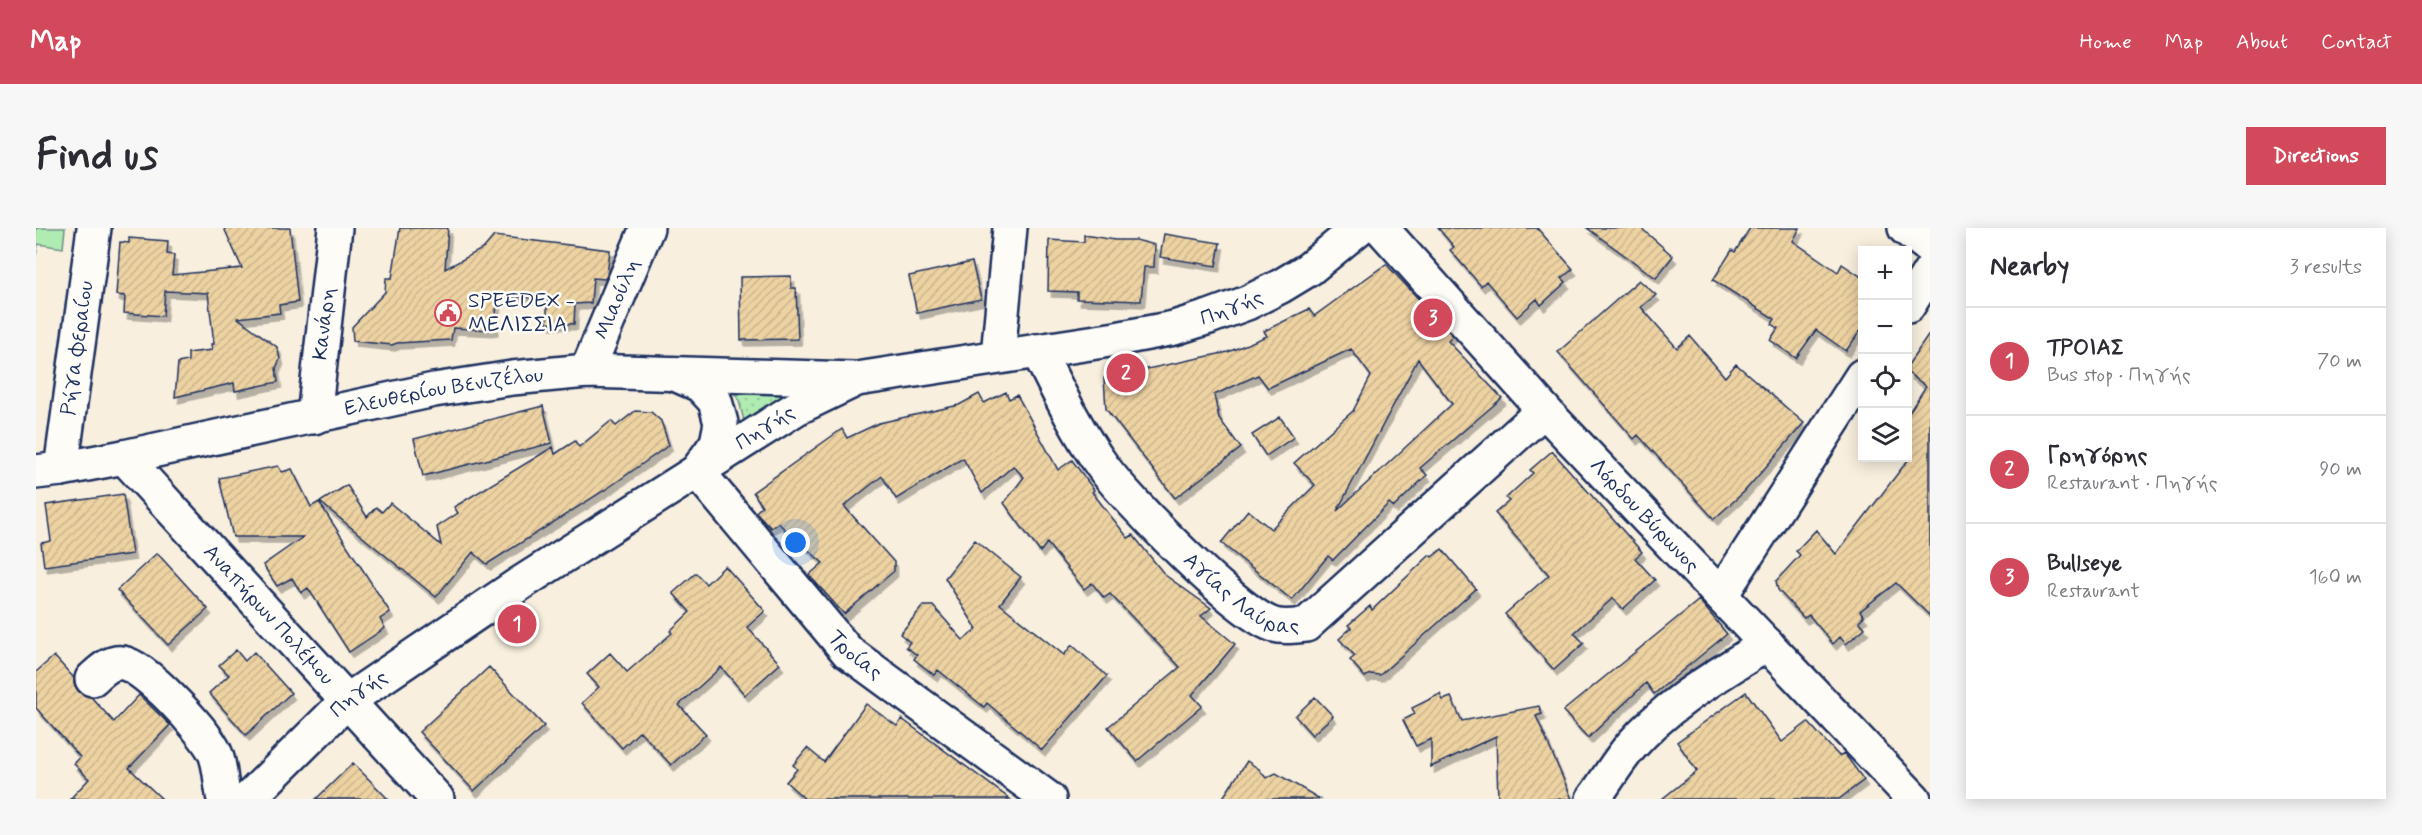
<!DOCTYPE html>
<html lang="en">
<head>
<meta charset="utf-8">
<style>
  body { margin:0; font-family:Mynerve,sans-serif; background:#f7f7f7; color:#2b2b33 }
  .controls { position:absolute; right:18px; top:18px; display:grid; overflow:hidden; border-radius:0px; box-shadow:0 3px 15px #0003 }
  .controls button { width:54px; height:54px; display:grid; place-items:center; padding:0; border:0; border-bottom:2px solid #e1e1e2; background:#fff; color:#2b2b33; font:30px sans-serif }
  .you { position:absolute; left:760px; top:315px; width:21px; height:21px; margin:-15px; border:4px solid #fff; border-radius:50%; background:#1a73e8; box-shadow:0 0 0 9px #1a73e833 }
  .badge { display:grid; place-items:center; width:39px; height:39px; border-radius:50%; background:#d1495b; color:#fff; font-size:20px; font-weight:700 }
  .pin { position:absolute; translate:-50% -50%; border:3px solid #fff; box-shadow:0 2px 6px #0006 }
  .list { margin:0; padding:0; list-style:none }
  h2 { display:flex; justify-content:space-between; align-items:center; height:78px; margin:0; padding:0 24px; font-size:26px }
  h2 small { font-size:20px; font-weight:400; color:#7c7c81 }
  .list li { display:grid; grid-template-columns:39px 1fr auto; gap:18px; align-items:center; box-sizing:border-box; height:108px; padding:0 24px; border-top:2px solid #e1e1e2 }
  .list b { display:block; font-size:22px; white-space:nowrap }
  .list p { margin:0; font-size:20px; white-space:nowrap; color:#7c7c81 }
  .list em { font-size:20px; font-style:normal; color:#7c7c81 }
  .icon { flex:none; width:33px; height:33px; fill:none; stroke:currentColor; stroke-width:2; stroke-linecap:round; stroke-linejoin:round }
  .map { position:relative; flex:none; width:1894px; height:571px; overflow:hidden; border-radius:0px }
  header { display:flex; align-items:center; gap:36px; box-sizing:border-box; height:84px; padding:0 30px; background:#d1495b; color:#fff }
  header strong { font-size:28px }
  nav { display:flex; gap:33px; margin-inline-start:auto; font-size:21px }
  .intro { display:flex; align-items:center; justify-content:space-between; box-sizing:border-box; height:144px; padding:0 36px }
  h1 { margin:0; font-size:42px }
  .button { padding:15px 27px; border-radius:0px; background:#d1495b; color:#fff; font-size:21px; font-weight:700 }
  main { display:flex; gap:36px; padding:0 36px }
  aside { flex:1; background:#fff; border-radius:0px; box-shadow:0 3px 15px #0003 }
  .map>svg:first-child { display:block }
  .grass { fill:url(#grass-dots); stroke:#668e88; stroke-width:1.5 }
  .garden { fill:#b0ecb1; stroke:#668e88; stroke-width:1.5 }
  .building { fill:url(#building-hatch); stroke:#1b2f5e; stroke-width:1.5; fill-rule:evenodd; filter:url(#shadow) }
  .lines { fill:none; stroke-linecap:round; stroke-linejoin:round }
  .minor-casing { stroke:#1b2f5e; stroke-width:38 }
  .major-casing { stroke:#1b2f5e; stroke-width:38 }
  .minor { stroke:#fdfcf7; stroke-width:33 }
  .major { stroke:#fdfcf7; stroke-width:33 }
  .labels { text-anchor:middle; dominant-baseline:central; stroke-width:5; stroke-linejoin:round; paint-order:stroke }
  .street-label { font-size:21px; fill:#1b2f5e; stroke:#fdfcf7 }
  .poi-label { font-size:21px; fill:#1b2f5e; stroke:#fdfcf7; text-anchor:start }
</style>
</head>
<body>
<header>
<strong>Map</strong>
<nav><a>Home</a><a>Map</a><a>About</a><a>Contact</a></nav>
</header>
<div class="intro"><h1>Find us</h1><a class="button">Directions</a></div>
<main>
<div class="map">
<svg width="1894" height="571" viewBox="0 0 1894 571">
  <defs>
    <pattern id="grass-dots" width="8" height="8" patternUnits="userSpaceOnUse" patternTransform="scale(1.5)"><rect width="8" height="8" fill="#b0ecb1"/><path d="M2 2h.1M6 6h.1" fill="none" stroke="#97cb9b" stroke-width="1.8" stroke-linecap="round"/></pattern>
    <pattern id="building-hatch" width="6" height="6" patternUnits="userSpaceOnUse" patternTransform="scale(1.5)"><rect width="6" height="6" fill="#edd2a2"/><path d="M-1 1l2-2M0 6l6-6M5 7l2-2" fill="none" stroke="#cbb58e"/></pattern>
    <filter id="shadow"><feDropShadow dx="3.5" dy="6" stdDeviation="0" flood-color="#0004"/></filter>
  </defs>
  <rect width="100%" height="100%" fill="#f8efde"/>
  <filter id="ink" filterUnits="userSpaceOnUse"><feTurbulence type="fractalNoise" baseFrequency=".0167" numOctaves="2"/><feDisplacementMap in="SourceGraphic" scale="12" xChannelSelector="R" yChannelSelector="G"/><feConvolveMatrix kernelMatrix="1 2 1 2 8 2 1 2 1" color-interpolation-filters="sRGB"/></filter>
  <g filter="url(#ink)">
    <path class="grass" d="M695 158 763 160 708 193 703 172Z"/>
    <path class="garden" d="M0 0H29L27 20 2 16 0 27Z"/>
    <path class="building" d="M188 0H254L262 74 243 77 244 85 202 90 241 119 244 131 240 140 242 154 199 163 198 155 139 169 142 135 152 133V125L176 122 175 116H178L172 65 129 63 127 88 88 85 89 68 80 67 84 14 93 15V10L132 13 131 26 138 27 136 47 206 40Z
      M364 0H412L409 41 448 20 458 8 574 22 571 47 569 51 557 50 555 75 539 76 538 96 511 95V71L462 67 458 102 417 100 415 112 361 115 356 117 317 113 316 99 349 64 350 50H356Z
      M1402 0H1501L1537 41 1526 50 1530 54 1505 77 1501 71 1481 89 1450 53 1445 58 1414 22 1418 19Z
      M1551 0H1605L1637 28 1620 50Z
      M1714 0H1764L1757 13 1802 44 1806 36 1827 50V99L1810 123 1780 102 1760 130 1734 112 1742 100 1736 96 1739 91 1677 52 1696 22 1699 24Z
      M1128 6 1184 15 1180 38 1124 29Z
      M1048 7 1079 12H1100L1119 17 1118 39H1108L1105 73 1041 71V64L1012 63 1013 12 1048 14Z
      M936 34 945 71 881 85 873 48Z
      M1350 36 1417 108 1412 113 1466 170 1384 240 1391 247 1358 279 1353 275 1297 332 1292 328 1256 372 1185 315 1212 282 1235 301 1279 257 1258 235 1317 183 1335 148 1315 121 1232 160 1222 147 1178 167 1183 190 1205 220 1139 270 1070 181 1068 150 1192 124 1231 108 1228 103 1273 81 1278 88ZM1382 131 1416 176 1301 283Z
      M755 48V60H760L762 111 705 112 704 49Z
      M1603 52 1620 67 1605 79 1641 120 1654 108 1689 149 1700 136 1768 195 1708 264 1678 291 1602 207 1598 211 1522 124Z
      M1894 105V388L1860 355 1824 383 1828 388 1823 393 1829 400 1810 416 1804 409 1797 416 1773 387 1768 390 1742 362 1740 353 1764 327 1760 323 1780 302 1800 326 1872 232V186L1890 158 1872 145V137Z
      M970 164 973 171 981 167 1022 242 1036 232 1058 262 1056 264 1092 310 1097 307 1129 347 1175 380 1165 388 1199 416 1156 467 1166 478 1101 533 1072 499 1144 439 1074 366 1068 370 1056 355 1048 361 1011 315 1004 324 968 275 988 249 977 238 946 265 927 230 860 271 846 248 808 278 858 334V343L808 386 773 347 787 335 742 295 735 300 720 284 726 278 717 264 806 201 811 210 843 195 923 177 943 166 948 175Z
      M507 178 516 215 387 248 378 211Z
      M599 183 615 184 625 193 633 217 572 260 451 336 437 324 400 369 284 274 311 257 331 289 340 279 346 284 354 275 405 317 401 299 422 285 418 279 517 219 519 226 539 213 543 219 575 193 580 198Z
      M1244 189 1258 209 1230 228 1216 207Z
      M1516 223 1606 324 1599 330 1619 352 1587 381 1577 370 1538 405 1548 415 1518 442 1469 386 1513 347 1459 285 1473 273 1470 270 1497 245 1494 242Z
      M242 238 246 244 256 241 275 279 283 274 354 384 344 391 349 400 313 424 272 360 265 365 256 350 241 358 227 337 267 309H197L183 250Z
      M87 266 96 326 8 338 5 315 15 313 10 277Z
      M939 312 985 349 964 376 1028 427 1036 417 1071 448 1006 522 951 475 948 479 902 442 898 447 878 431 881 427 870 419 874 414 864 406 887 378H897L927 412 941 401 909 350Z
      M1406 321 1440 361 1344 447 1334 446 1329 449 1314 432 1319 428 1303 411 1315 400 1312 397 1334 378 1336 382 1394 327 1396 329Z
      M121 325 172 381 132 417 81 362Z
      M689 338 729 383 711 399 744 436 709 467 685 439 643 477 670 506 635 537 604 503 586 520 546 475 563 459 551 446 574 425 591 444 636 405 634 403 654 384 637 365 660 345 670 356Z
      M1663 372 1691 406 1618 466 1610 455 1552 510 1527 483Z
      M200 422 209 433 218 424 255 465 210 507 173 465 193 447 183 437Z
      M18 428 38 450V456L43 464 55 469 78 494 103 467 134 497 93 540 126 571H34L53 551 38 536 44 529 0 480V444Z
      M453 439 508 498 438 563 383 504Z
      M1710 464 1746 514 1772 494 1803 528 1808 525 1828 552 1803 571H1626L1661 543 1641 514Z
      M1404 466 1407 472 1415 469 1426 493 1503 478 1506 486 1500 488 1536 571H1462L1460 508 1395 539V511L1380 518 1367 492 1379 486 1376 480Z
      M1279 469 1297 488 1276 507 1259 488Z
      M830 476 861 498 866 491 974 571H769L750 554 761 541 757 537 771 520 788 534Z
      M1211 533 1223 541 1230 550 1240 545 1284 571H1186Z
      M317 535 352 571H280Z"/>
    <g class="lines">
      <defs>
        <g id="minor">
          <path id="s1" d="M1345 0 1508 182 1878 571"/>
          <path d="M1869 0 1894 19"/>
          <path d="M1872 78 1894 43"/>
          <path id="s2" d="M1002 123C1022 163 1041 203 1067 239 1090 271 1204 388 1238 397 1248 400 1259 398 1270 397L1508 182"/>
          <path d="M962 128 974 0"/>
          <path id="s3" d="M551 143 611 0"/>
          <path id="s4" d="M278 189 299 0"/>
          <path id="s5" d="M88 229 401 571"/>
          <path id="s6" d="M25 241 58 0"/>
          <path id="s7" d="M661 243 812 424 1013 571"/>
          <path d="M1685 367 1826 148"/>
          <path d="M56 451C65 443 74 433 87 435 110 439 166 501 177 521 185 534 184 556 188 571"/>
          <path d="M1557 571C1570 554 1581 534 1595 518 1632 475 1684 446 1731 416"/>
        </g>
        <g id="major">
          <path d="M639 146 664 157 679 173 685 195 681 215 664 239"/>
          <path id="s8" d="M0 244 25 241 88 229 398 162 476 150 551 143 819 151"/>
          <path id="s9" d="M212 571 311 473 482 357 759 181 821 151 1080 111 1138 100 1173 89 1211 75 1245 58 1273 41 1323 0"/>
        </g>
      </defs>
      <use href="#minor" class="minor-casing"/>
      <use href="#major" class="major-casing"/>
      <use href="#minor" class="minor"/>
      <use href="#major" class="major"/>
    </g>
  </g>
  <defs>
    <symbol id="civic-ring" viewBox="-11 -11 22 22"><circle r="9.5" fill="#fdfcf7" stroke="#d1495b" stroke-width="1.5"/><path d="M-.6-6.5H3V-4.5H.6V-3L4-1V1h2V6H-6V1h2V-1L-.6-3ZM-1.2 2.5V6h2.4V2.5Z" fill="#d1495b"/></symbol>
  </defs>
  <g fill-rule="evenodd">
    <use href="#civic-ring" x="397" y="70" width="30" height="30"/>
  </g>
  <g class="labels">
    <g class="street-label">
      <text stroke="none"><textPath href="#s3" startOffset="78">Μιαούλη</textPath></text>
      <text stroke="none"><textPath href="#s9" startOffset="1125">Πηγής</textPath></text>
      <text stroke="none"><textPath href="#s4" startOffset="94">Κανάρη</textPath></text>
      <text stroke="none"><textPath href="#s6" startOffset="122">Ρήγα Φεραίου</textPath></text>
      <text stroke="none"><textPath href="#s8" startOffset="416">Ελευθερίου Βενιζέλου</textPath></text>
      <text stroke="none"><textPath href="#s9" startOffset="639">Πηγής</textPath></text>
      <text stroke="none"><textPath href="#s1" startOffset="390">Λόρδου Βύρωνος</textPath></text>
      <text stroke="none"><textPath href="#s2" startOffset="324">Αγίας Λαύρας</textPath></text>
      <text stroke="none"><textPath href="#s5" startOffset="214">Αναπήρων Πολέμου</textPath></text>
      <text stroke="none"><textPath href="#s7" startOffset="243">Τροίας</textPath></text>
      <text stroke="none"><textPath href="#s9" startOffset="153">Πηγής</textPath></text>
    </g>
    <g class="poi-label">
      <text x="432" y="73">SPEEDEX -<tspan x="432" dy="24">ΜΕΛΙΣΣΙΑ</tspan></text>
    </g>
  </g>
</svg>
<div class="controls">
<button>+</button>
<button>−</button>
<button><svg class="icon" aria-label="locate" viewBox="0 0 24 24"><circle cx="12" cy="12" r="6"/><path d="M12 2v4M12 18v4M2 12h4M18 12h4"/></svg></button>
<button><svg class="icon" aria-label="layers" viewBox="0 0 24 24"><path d="M12 4l9 5-9 5-9-5zM3 14l9 5 9-5"/></svg></button>
</div>
<div class="you"></div>
<div class="pin badge" style="left:481px;top:396px">1</div>
<div class="pin badge" style="left:1090px;top:145px">2</div>
<div class="pin badge" style="left:1397px;top:90px">3</div>
</div>
<aside>
<h2>Nearby<small>3 results</small></h2>
<ul class="list">
<li><span class="badge">1</span><div><b>ΤΡΟΙΑΣ</b><p>Bus stop · Πηγής</p></div><em>70 m</em></li>
<li><span class="badge">2</span><div><b>Γρηγόρης</b><p>Restaurant · Πηγής</p></div><em>90 m</em></li>
<li><span class="badge">3</span><div><b>Bullseye</b><p>Restaurant</p></div><em>160 m</em></li>
</ul>
</aside>
</main>
</body>
</html>
